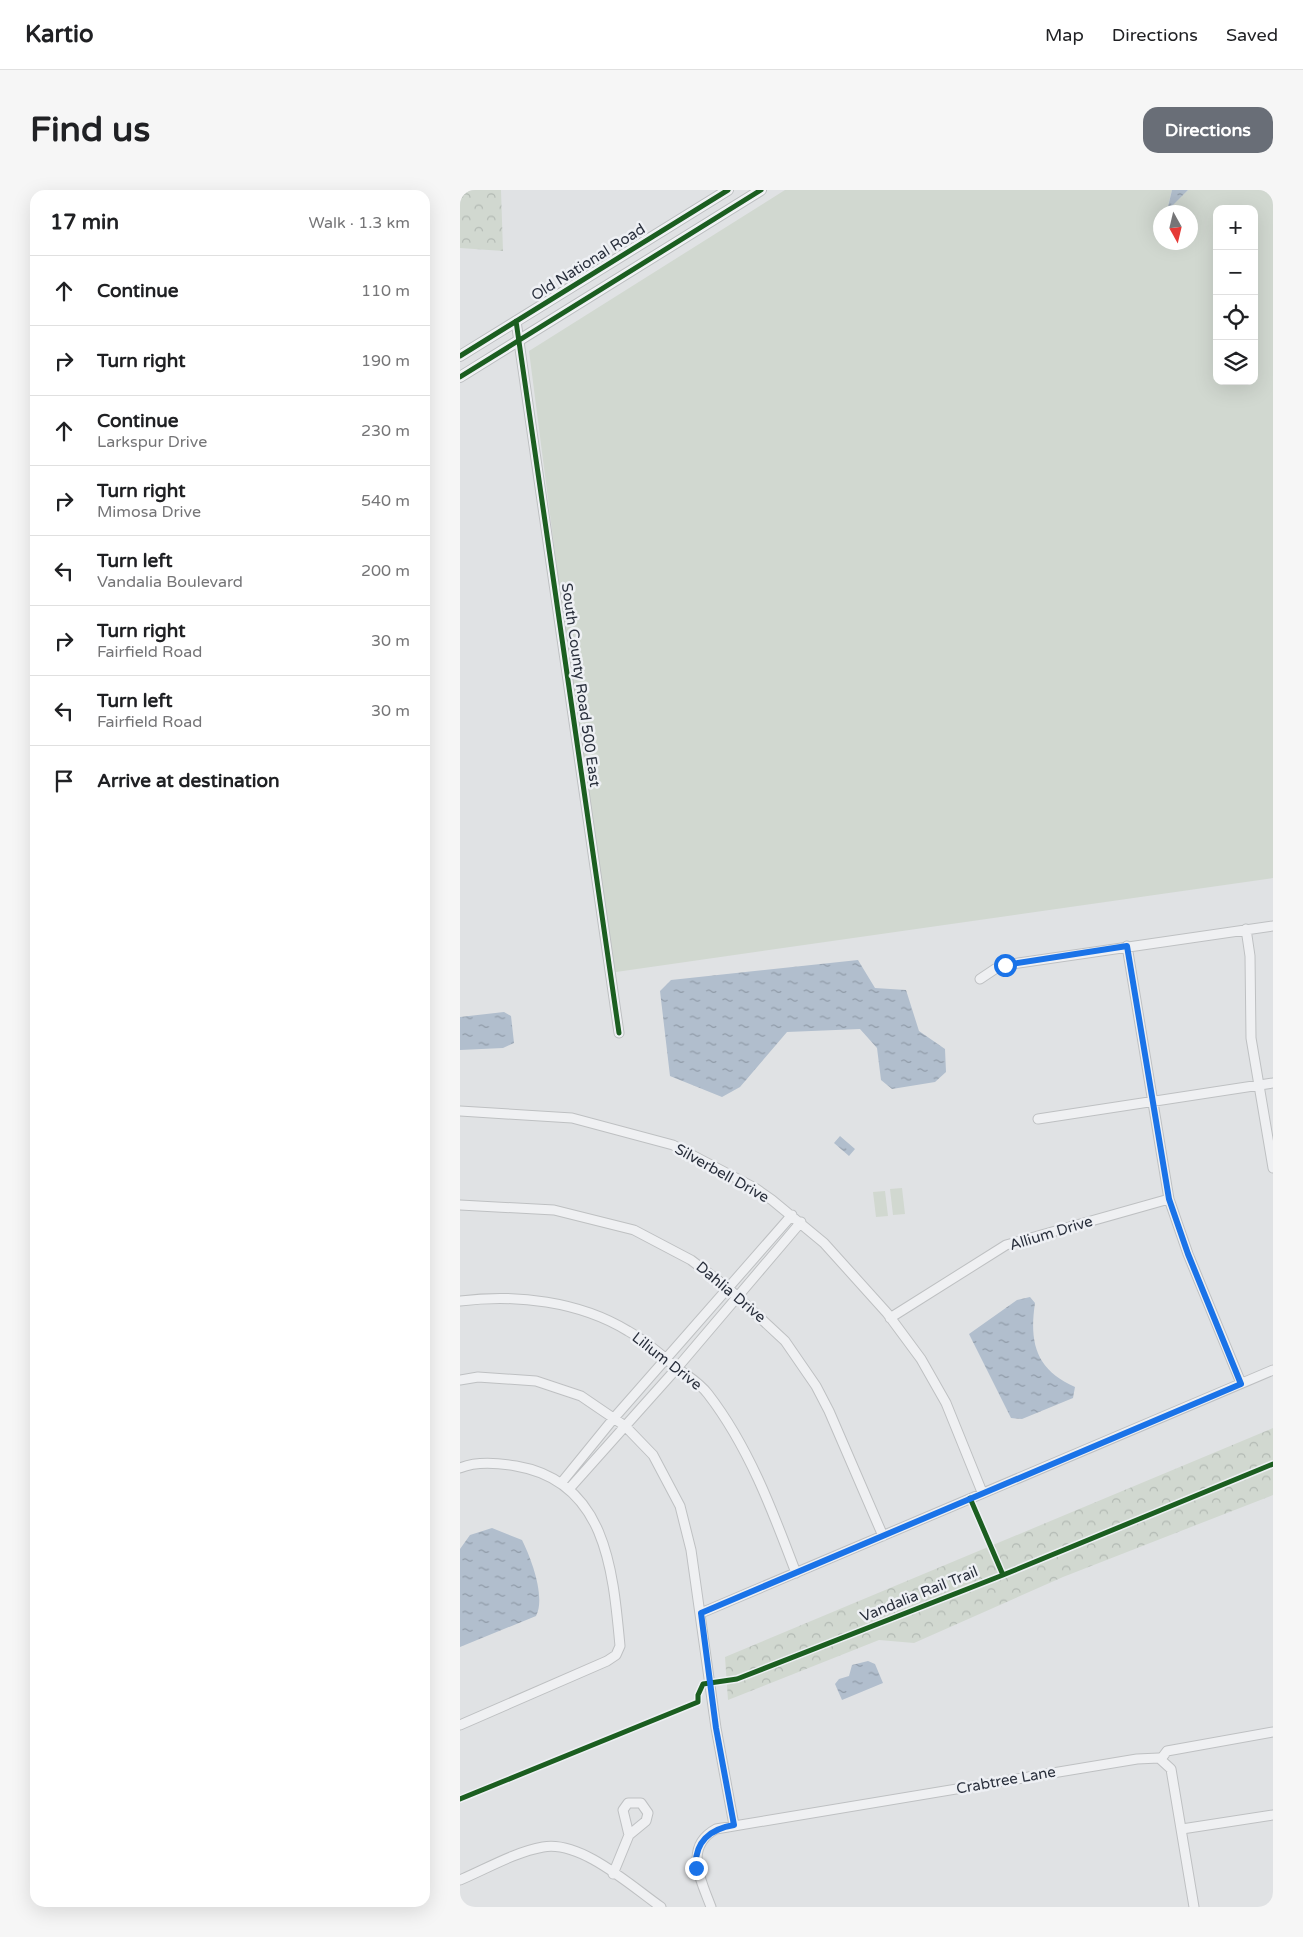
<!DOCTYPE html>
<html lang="en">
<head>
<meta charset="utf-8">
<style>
  body { margin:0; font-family:"Varela Round",sans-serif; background:#f6f6f6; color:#202124 }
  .controls { position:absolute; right:15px; top:15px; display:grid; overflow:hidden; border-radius:10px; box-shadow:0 5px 20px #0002 }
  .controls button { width:45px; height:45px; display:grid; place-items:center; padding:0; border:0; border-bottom:1px solid #e0e0e0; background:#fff; color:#202124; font:25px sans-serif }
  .compass { position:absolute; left:693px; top:15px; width:45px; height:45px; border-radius:50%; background:#fff; box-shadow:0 5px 20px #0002; rotate:172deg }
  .stop { position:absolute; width:15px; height:15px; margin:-11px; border:4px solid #1a73e8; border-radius:50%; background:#fff }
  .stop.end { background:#1a73e8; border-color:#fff; box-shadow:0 1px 5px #0008 }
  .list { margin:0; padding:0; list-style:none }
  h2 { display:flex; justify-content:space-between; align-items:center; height:65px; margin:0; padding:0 20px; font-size:21px }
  h2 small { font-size:16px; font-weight:400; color:#757577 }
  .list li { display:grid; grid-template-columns:32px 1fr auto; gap:15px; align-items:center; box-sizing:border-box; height:70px; padding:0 20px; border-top:1px solid #e0e0e0 }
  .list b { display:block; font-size:19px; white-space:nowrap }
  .list p { margin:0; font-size:16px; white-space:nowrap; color:#757577 }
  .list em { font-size:16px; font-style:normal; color:#757577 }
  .icon { flex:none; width:28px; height:28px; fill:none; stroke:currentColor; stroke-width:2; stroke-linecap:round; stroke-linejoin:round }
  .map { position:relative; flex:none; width:813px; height:1717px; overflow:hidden; border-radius:15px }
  header { display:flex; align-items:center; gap:30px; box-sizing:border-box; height:70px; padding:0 25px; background:#fff; border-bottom:1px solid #e0e0e0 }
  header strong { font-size:24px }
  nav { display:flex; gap:28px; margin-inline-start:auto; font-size:18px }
  .intro { display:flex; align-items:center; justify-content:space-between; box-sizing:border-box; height:120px; padding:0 30px }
  h1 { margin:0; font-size:35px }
  .button { padding:12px 22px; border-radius:15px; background:#696e77; color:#fff; font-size:18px; font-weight:700 }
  main { display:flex; gap:30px; padding:0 30px }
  aside { flex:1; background:#fff; border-radius:15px; box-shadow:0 5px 20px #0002 }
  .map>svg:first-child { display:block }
  .grass { fill:#d1d8d0; fill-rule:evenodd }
  .forest { fill:url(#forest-crowns) }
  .water { fill:url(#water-ripples) }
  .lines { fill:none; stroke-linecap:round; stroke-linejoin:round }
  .minor-casing { stroke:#bec0c2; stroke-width:11 }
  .major-casing { stroke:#bdbfc2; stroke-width:12 }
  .minor { stroke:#eff0f2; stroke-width:9 }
  .major { stroke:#f4f5f5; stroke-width:10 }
  .cycleway-casing { stroke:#eef0f4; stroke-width:8 }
  .cycleway { stroke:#1b5e20; stroke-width:5 }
  .route { stroke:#1a73e8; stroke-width:6 }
  .labels { text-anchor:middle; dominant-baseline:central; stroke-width:5; stroke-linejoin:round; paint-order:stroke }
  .street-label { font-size:15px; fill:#292f3c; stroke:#eef0f4 }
</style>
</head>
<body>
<header>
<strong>Kartio</strong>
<nav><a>Map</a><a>Directions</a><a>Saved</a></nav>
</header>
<div class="intro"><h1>Find us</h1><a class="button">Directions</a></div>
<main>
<aside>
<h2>17 min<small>Walk · 1.3 km</small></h2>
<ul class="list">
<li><svg class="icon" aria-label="ahead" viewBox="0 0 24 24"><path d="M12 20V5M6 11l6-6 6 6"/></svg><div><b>Continue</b></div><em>110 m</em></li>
<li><svg class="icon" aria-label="right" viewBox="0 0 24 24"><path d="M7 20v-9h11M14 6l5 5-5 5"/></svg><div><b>Turn right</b></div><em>190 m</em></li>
<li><svg class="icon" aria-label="ahead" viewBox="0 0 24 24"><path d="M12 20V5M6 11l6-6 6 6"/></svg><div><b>Continue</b><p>Larkspur Drive</p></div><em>230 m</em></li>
<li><svg class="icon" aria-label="right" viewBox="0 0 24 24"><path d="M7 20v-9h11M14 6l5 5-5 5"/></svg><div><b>Turn right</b><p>Mimosa Drive</p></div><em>540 m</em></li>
<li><svg class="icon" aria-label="left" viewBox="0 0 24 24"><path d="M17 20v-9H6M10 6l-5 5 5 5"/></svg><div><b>Turn left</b><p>Vandalia Boulevard</p></div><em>200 m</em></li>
<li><svg class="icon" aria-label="right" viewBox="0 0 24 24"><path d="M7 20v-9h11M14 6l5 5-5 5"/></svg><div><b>Turn right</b><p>Fairfield Road</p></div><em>30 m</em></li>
<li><svg class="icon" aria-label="left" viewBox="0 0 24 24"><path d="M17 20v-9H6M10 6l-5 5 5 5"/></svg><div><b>Turn left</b><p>Fairfield Road</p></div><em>30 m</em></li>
<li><svg class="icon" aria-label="arrive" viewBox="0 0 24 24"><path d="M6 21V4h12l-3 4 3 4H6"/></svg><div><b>Arrive at destination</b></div></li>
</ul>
</aside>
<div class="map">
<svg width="813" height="1717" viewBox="0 0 813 1717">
  <defs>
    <pattern id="forest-crowns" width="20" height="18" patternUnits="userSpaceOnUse" patternTransform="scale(1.25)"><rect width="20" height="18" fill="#d1d8d0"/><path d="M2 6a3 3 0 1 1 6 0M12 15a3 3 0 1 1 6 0" fill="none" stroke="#b3bab4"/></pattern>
    <pattern id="water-ripples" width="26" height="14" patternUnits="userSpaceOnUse" patternTransform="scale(1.25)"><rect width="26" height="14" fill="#b1becd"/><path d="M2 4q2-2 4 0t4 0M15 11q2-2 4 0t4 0" fill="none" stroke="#909ba8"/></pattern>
  </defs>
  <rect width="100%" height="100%" fill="#e0e2e4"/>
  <path class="grass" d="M325 0H712L707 20 728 0H813V688L149 783 69 161ZM757 19H794V191H757ZM701 22H731V52H701Z
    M442 998 445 1024 433 1025 430 999Z
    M425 1001 428 1026 416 1027 413 1002Z"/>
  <path class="forest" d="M0 0H41L43 61 0 58Z
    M813 1238V1305L603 1387 454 1453 419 1450 268 1510 265 1467Z"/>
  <path class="water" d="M712 0H728L707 21Z
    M398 770 415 798 446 800 459 841 485 859 486 882 475 892 432 899 421 890 417 858 400 839 327 842 280 897 262 907 210 886 200 801 211 790Z
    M44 822 51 826 54 853 43 858 0 860V827Z
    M380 946 395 959 389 966 374 953Z
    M570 1107 575 1113C569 1153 576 1180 615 1197L613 1208 562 1229 551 1228 509 1144 557 1110Z
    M32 1338 62 1350C71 1368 86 1407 76 1426L0 1457V1359L10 1345Z
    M408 1471 415 1474 423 1493 382 1510 375 1494 379 1489 389 1486 392 1475Z"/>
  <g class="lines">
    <defs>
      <path id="minor" d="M56 131 159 843
        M786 739 790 766 791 848 813 978
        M667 756 709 1009 728 1064 781 1193
        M520 789 535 779 545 775 813 736
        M0 921 112 928 213 955 295 998 312 1010 364 1053 427 1123 461 1169 486 1213 522 1302
        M578 929 813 893
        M0 1015 94 1020 174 1040 231 1070 268 1098 325 1151 356 1196 369 1221 423 1346
        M0 1111C56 1104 119 1111 168 1141 186 1151 201 1165 216 1177 227 1186 239 1192 248 1204 289 1257 313 1322 336 1383
        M430 1128 546 1055 709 1009
        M0 1190 18 1187 76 1191 121 1206 165 1236 193 1265 220 1316 231 1360 256 1538 274 1635
        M0 1278C16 1271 39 1273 56 1276 146 1291 153 1380 160 1456L156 1465 147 1471 0 1535
        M102 1292 154 1228 332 1025
        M109 1299 217 1178 341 1032
        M241 1423 813 1180
        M701 1569 707 1561 813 1542
        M722 1639 813 1625
        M153 1684 169 1645 186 1631 188 1623 181 1613H168L163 1620 169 1645
        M0 1690C26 1679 55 1662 83 1657 121 1650 171 1696 201 1717
        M251 1717C241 1690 223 1657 256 1639L677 1569 699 1568 711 1579 734 1717"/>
      <path id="major" d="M0 166 268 0
        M0 187 301 0"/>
    </defs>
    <use href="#minor" class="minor-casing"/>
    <use href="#major" class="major-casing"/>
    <use href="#minor" class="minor"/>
    <use href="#major" class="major"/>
    <defs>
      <path id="cycleway" d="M56 131 159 843
        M0 166 268 0
        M0 187 301 0
        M510 1308 543 1385
        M0 1609 238 1512V1505L243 1494 277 1489 543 1385 813 1274"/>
    </defs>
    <use href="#cycleway" class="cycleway-casing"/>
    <use href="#cycleway" class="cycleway"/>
  </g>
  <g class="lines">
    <path class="route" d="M236 1678C234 1652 250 1639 274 1635L256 1538 241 1423 781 1194 728 1064 709 1009 667 756 545 775"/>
  </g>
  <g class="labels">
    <g class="street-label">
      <text transform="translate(128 72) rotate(-32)">Old National Road</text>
      <text transform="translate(121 495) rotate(82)">South County Road 500 East</text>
      <text transform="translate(262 983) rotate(29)">Silverbell Drive</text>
      <text transform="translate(591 1043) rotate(-17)">Allium Drive</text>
      <text transform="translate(271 1102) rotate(40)">Dahlia Drive</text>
      <text transform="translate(207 1171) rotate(38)">Lilium Drive</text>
      <text transform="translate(459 1404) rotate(-22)">Vandalia Rail Trail</text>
      <text transform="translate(546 1590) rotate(-10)">Crabtree Lane</text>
    </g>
  </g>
</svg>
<div class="controls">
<button>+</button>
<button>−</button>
<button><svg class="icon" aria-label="locate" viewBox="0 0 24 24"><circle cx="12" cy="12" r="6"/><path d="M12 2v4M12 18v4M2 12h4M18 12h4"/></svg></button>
<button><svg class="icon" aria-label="layers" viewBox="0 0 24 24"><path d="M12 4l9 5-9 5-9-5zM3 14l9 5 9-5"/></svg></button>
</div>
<svg class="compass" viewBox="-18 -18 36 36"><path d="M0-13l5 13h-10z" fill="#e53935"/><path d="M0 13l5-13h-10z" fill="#757577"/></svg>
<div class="stop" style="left:545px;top:775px"></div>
<div class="stop end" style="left:236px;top:1678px"></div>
</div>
</main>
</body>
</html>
